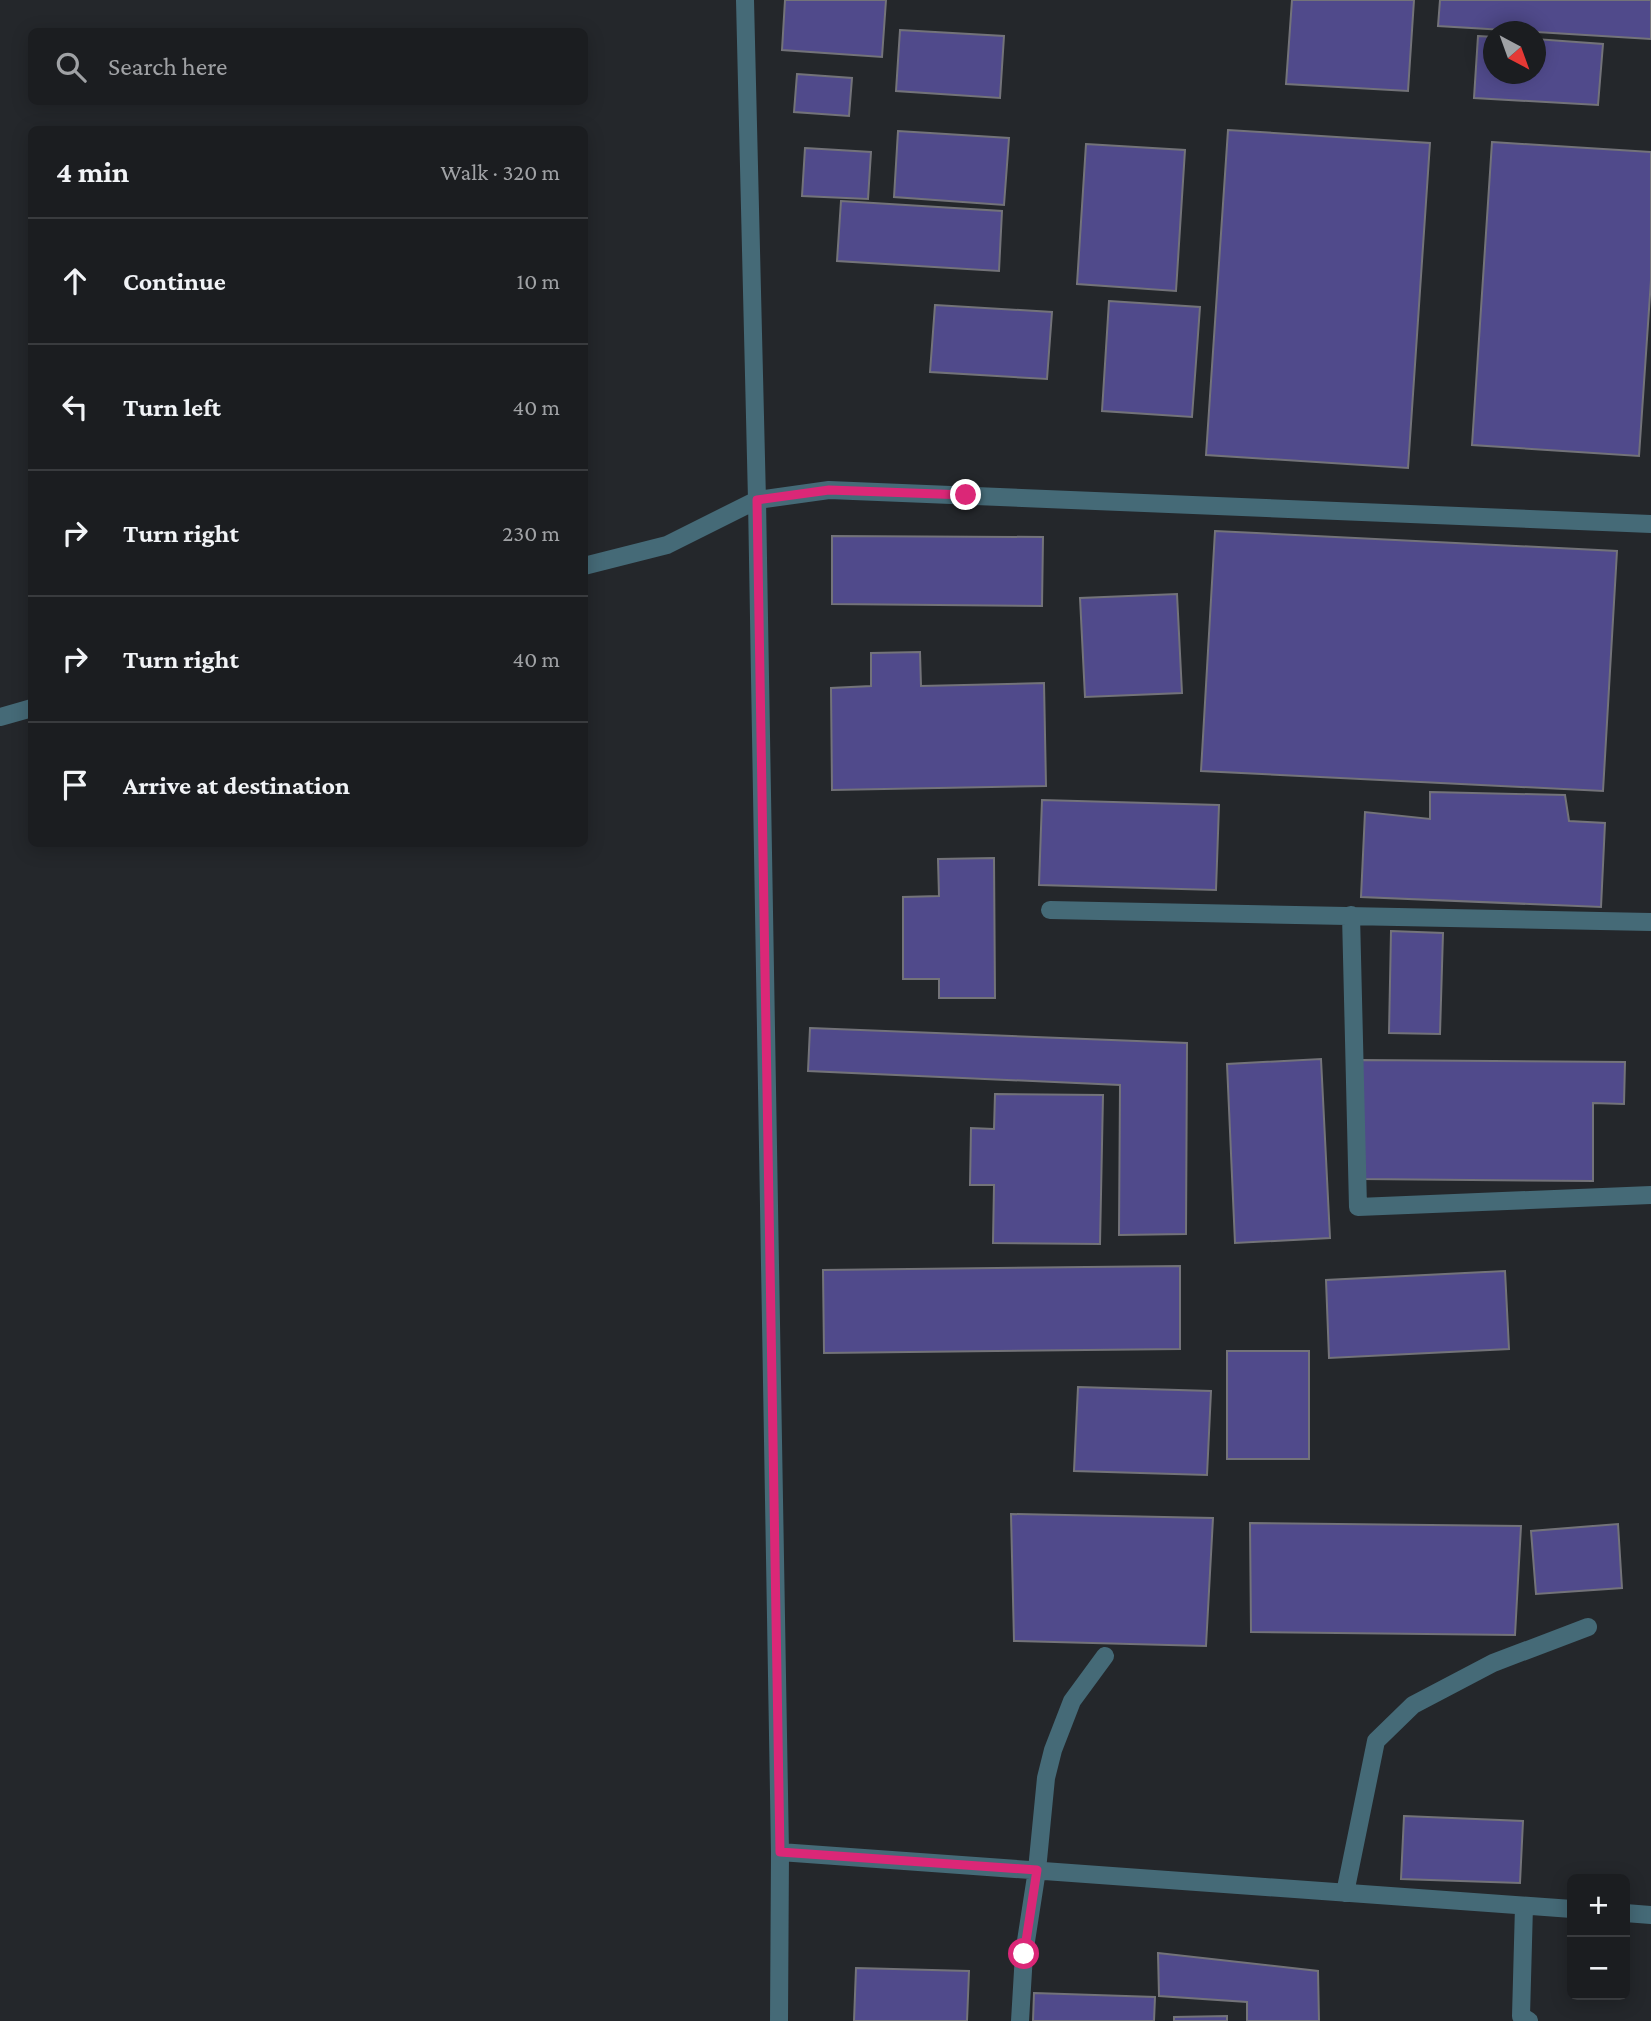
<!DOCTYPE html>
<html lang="en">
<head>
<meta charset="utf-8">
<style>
  body { margin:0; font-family:"Crimson Pro",serif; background:#282a2d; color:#f1f3f6 }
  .controls { position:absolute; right:21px; bottom:21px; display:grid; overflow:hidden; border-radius:10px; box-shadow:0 4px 18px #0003 }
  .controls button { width:63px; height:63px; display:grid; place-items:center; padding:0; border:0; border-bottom:2px solid #393b3e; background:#1b1d20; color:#f1f3f6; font:35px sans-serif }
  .compass { position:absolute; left:1483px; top:21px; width:63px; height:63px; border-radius:50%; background:#1b1d20; box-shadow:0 4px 18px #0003; rotate:139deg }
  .stop { position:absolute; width:21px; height:21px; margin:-16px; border:5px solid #db2777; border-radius:50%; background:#fff }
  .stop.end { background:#db2777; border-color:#fff; box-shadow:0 2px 7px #0008 }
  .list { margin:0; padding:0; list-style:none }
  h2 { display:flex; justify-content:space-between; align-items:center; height:91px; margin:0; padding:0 28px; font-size:30px }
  h2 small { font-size:23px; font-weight:400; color:#a0a2a5 }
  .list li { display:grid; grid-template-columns:46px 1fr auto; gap:21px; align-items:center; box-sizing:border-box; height:126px; padding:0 28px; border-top:2px solid #393b3e }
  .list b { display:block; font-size:26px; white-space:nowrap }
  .list em { font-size:23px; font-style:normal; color:#a0a2a5 }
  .icon { flex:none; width:38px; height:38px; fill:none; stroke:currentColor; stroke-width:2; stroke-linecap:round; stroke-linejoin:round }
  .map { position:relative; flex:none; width:1651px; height:2021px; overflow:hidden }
  .search { position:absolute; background:#1b1d20; box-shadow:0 4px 18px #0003; left:28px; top:28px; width:560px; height:77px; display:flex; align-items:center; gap:18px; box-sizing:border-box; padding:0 24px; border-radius:10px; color:#a0a2a5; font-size:26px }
  .panel { position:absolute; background:#1b1d20; box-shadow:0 4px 18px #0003; left:28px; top:126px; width:560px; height:721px; border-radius:10px }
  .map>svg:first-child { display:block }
  .building { fill:#504a8b; stroke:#737379; stroke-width:2 }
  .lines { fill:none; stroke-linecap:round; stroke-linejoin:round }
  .minor { stroke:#456a77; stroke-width:18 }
  .route { stroke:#db2777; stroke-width:9 }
</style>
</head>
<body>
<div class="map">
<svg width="1651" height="2021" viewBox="0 0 1651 2021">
  <rect width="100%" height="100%" fill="#24272b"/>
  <path class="building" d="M785 0H886L882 57 782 50Z
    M1292 0H1414L1408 91 1286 84Z
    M1440 0H1651V39L1438 26Z
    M900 30 1004 36 1000 98 896 91Z
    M1478 36 1494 37V74H1536V39L1603 44 1598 105 1474 98Z
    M797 74 852 78 849 116 794 112Z
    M1228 130 1430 143 1408 468 1206 455Z
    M898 131 1009 138 1004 205 894 197Z
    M1492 142 1651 152V280L1639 456 1472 445Z
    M1086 144 1185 150 1176 291 1077 284Z
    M805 148 871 152 868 199 802 196Z
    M841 201 1002 211 999 271 837 261Z
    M1109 301 1200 307 1192 417 1102 411Z
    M935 305 1052 312 1047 379 930 372Z
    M1215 531 1617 551 1603 791 1201 771Z
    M832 536 1043 537 1042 606 832 604Z
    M1177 594 1182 693 1085 697 1080 598Z
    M920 652 921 686 1044 683 1046 786 832 790 831 688 871 686V653Z
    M1430 792 1565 795 1569 821 1605 823 1601 907 1361 897 1365 812 1430 819Z
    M1042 800 1219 805 1216 890 1039 885Z
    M994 858 995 998H939V979H903V897L939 896 938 859Z
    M1391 931 1443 933 1440 1034 1389 1033Z
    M810 1028 1187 1043 1186 1234 1119 1235 1120 1085 808 1071Z
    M1321 1059 1330 1238 1235 1243 1227 1064Z
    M1362 1060 1625 1062 1624 1104 1593 1103V1181L1361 1179Z
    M995 1094 1103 1095 1100 1244 993 1243 994 1185H970L971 1128 994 1129Z
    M1180 1266V1349L824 1353 823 1270Z
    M1505 1271 1509 1349 1329 1358 1326 1280Z
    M1227 1351H1309V1459H1227Z
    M1078 1387 1211 1391 1207 1475 1074 1471Z
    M1011 1514 1213 1518 1206 1646 1014 1641Z
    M1250 1523 1521 1526 1515 1635 1251 1632Z
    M1618 1524 1622 1588 1536 1594 1531 1531Z
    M1404 1816 1523 1821 1520 1883 1401 1879Z
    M1158 1953 1318 1971 1319 2021H1247V2002L1159 1996Z
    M856 1968 969 1971 967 2021H854Z
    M1034 1993 1155 1997 1154 2021H1033Z
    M1227 2016V2021H1174V2017Z"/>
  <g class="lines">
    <path class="minor" d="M745 0 757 500 780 1852 779 2021
      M584 566 667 545 757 500 829 490 1651 524
      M0 717 32 708
      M1050 910 1651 922
      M1351 915 1358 1207 1651 1195
      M780 1852 1572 1909
      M1345 1893 1376 1741 1413 1705 1493 1663 1588 1627
      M1524 1906 1521 2016 1529 2021
      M1625 1913 1651 1915
      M1020 2021 1024 1954 1037 1870 1046 1778 1053 1750 1072 1701 1105 1656"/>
  </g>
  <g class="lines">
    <path class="route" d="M966 495 829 490 757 500 780 1852 1037 1870 1024 1954"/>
  </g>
</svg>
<div class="controls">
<button>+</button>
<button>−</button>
</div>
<svg class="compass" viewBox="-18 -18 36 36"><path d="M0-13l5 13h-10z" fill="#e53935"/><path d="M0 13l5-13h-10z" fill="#a0a2a5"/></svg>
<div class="stop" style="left:1024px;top:1954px"></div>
<div class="stop end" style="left:966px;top:495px"></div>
<div class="search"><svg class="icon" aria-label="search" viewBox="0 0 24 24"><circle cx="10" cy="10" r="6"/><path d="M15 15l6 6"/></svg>Search here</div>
<section class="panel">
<h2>4 min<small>Walk · 320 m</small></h2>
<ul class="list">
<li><svg class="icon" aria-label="ahead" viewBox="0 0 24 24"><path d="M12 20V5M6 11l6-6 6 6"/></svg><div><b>Continue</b></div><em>10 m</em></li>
<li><svg class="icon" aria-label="left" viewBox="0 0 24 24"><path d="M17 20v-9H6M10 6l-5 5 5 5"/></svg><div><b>Turn left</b></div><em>40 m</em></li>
<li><svg class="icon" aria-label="right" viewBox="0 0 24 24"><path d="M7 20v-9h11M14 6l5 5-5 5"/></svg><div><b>Turn right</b></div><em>230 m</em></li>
<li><svg class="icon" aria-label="right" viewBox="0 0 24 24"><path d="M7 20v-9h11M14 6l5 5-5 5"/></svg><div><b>Turn right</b></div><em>40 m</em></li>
<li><svg class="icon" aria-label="arrive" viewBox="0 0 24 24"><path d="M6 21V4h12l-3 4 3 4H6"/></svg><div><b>Arrive at destination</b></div></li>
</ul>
</section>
</div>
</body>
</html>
